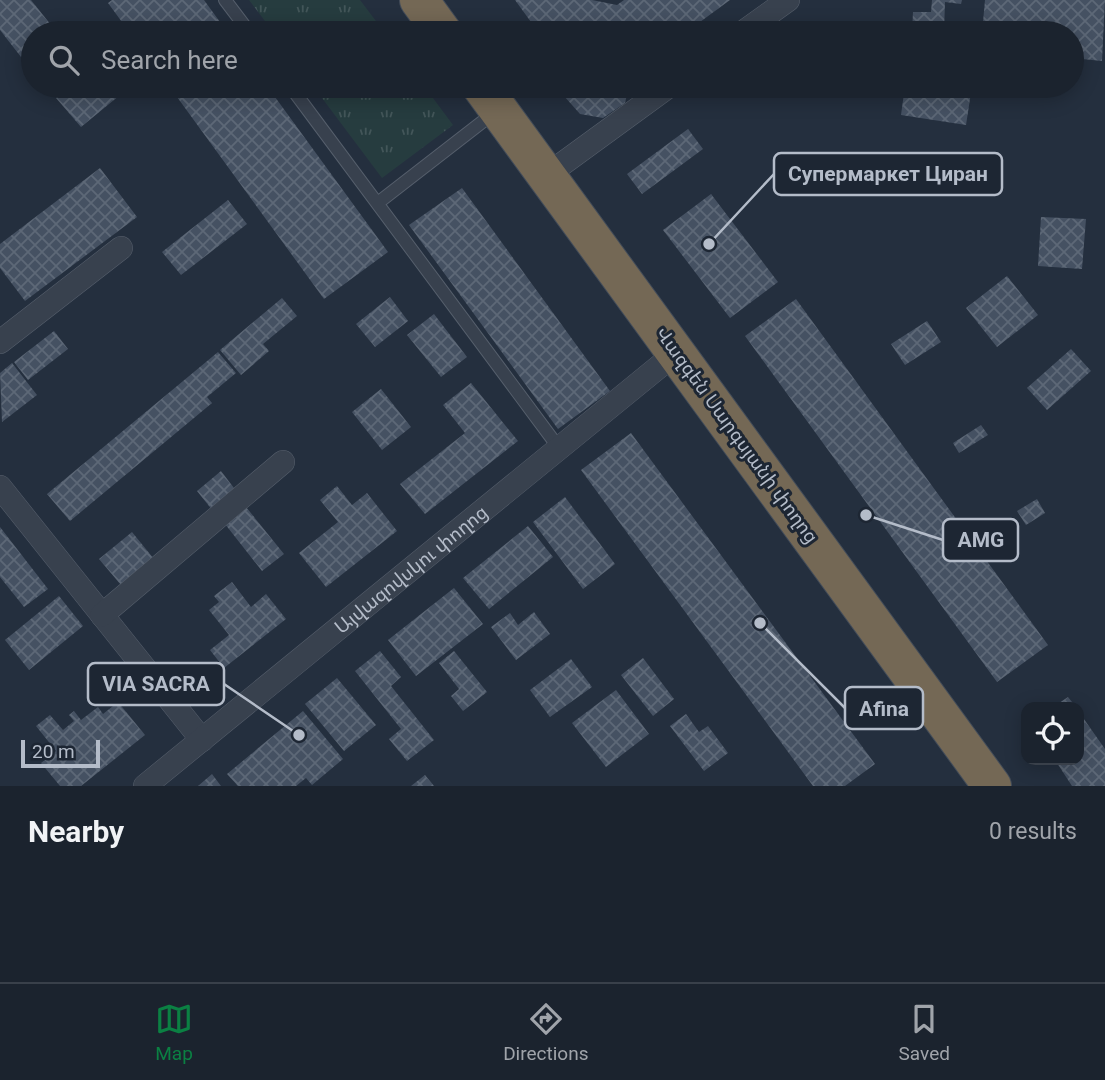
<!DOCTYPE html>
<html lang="en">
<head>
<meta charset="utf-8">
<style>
  body { margin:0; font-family:Roboto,"Noto Sans Armenian",sans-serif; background:#242b36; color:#f1f3f6 }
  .controls { position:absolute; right:21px; bottom:21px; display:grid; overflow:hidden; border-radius:14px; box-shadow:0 4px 18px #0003 }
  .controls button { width:63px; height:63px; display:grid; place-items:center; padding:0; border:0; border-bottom:2px solid #39404a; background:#1b232e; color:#f1f3f6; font:35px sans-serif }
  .scale { position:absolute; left:21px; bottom:18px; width:79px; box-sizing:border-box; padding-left:7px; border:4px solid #b4bcc9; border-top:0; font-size:19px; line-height:24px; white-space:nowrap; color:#b4bcc9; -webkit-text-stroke:5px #1d2633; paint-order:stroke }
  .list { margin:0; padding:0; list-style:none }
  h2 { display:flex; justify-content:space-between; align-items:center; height:91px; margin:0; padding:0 28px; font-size:30px }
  h2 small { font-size:23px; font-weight:400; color:#a0a4aa }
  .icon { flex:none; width:38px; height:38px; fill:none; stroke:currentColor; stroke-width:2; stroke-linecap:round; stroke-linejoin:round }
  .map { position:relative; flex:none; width:1105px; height:786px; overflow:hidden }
  .search { position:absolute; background:#1b232e; box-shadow:0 4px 18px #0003; left:21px; right:21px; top:21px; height:77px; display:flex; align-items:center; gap:18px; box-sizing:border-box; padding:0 24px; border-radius:38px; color:#a0a4aa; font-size:26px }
  .sheet { height:196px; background:#1b232e }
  nav { display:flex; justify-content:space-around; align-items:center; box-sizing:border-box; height:98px; border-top:2px solid #39404a; background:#1b232e; font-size:19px; color:#a0a4aa }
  nav a { display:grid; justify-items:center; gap:4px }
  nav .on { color:#0b8043 }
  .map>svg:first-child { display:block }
  .park { fill:url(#park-tufts) }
  .building { fill:url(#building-cross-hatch) }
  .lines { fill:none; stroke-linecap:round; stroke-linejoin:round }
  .lane-casing { stroke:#565f6c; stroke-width:14 }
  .street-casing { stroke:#565f6c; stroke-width:24 }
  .highway-casing { stroke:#434c59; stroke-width:40 }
  .lane { stroke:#38414e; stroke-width:12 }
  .street { stroke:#38414e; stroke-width:23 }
  .highway { stroke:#746855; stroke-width:38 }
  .labels { text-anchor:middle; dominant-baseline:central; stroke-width:6; stroke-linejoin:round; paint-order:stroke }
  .street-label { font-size:19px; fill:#b4bcc9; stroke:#1d2633 }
  .leader { fill:none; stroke:#b4bcc9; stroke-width:2.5 }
  .callout-dot { fill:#b4bcc9; stroke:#1d2633; stroke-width:2.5 }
  .callout { fill:#1d2633; stroke:#b4bcc9; stroke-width:2.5 }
  .callout-label { font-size:21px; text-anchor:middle; font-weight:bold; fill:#b4bcc9 }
</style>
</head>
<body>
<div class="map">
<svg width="1105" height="786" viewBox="0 0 1105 786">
  <defs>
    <pattern id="park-tufts" width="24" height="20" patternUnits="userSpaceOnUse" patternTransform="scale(1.75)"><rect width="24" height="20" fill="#263c3f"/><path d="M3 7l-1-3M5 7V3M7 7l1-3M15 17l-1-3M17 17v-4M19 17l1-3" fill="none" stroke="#435659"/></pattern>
    <pattern id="building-cross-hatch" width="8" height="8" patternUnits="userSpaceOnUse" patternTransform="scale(1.75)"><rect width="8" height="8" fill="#455162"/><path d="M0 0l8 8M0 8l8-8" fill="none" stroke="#5d6877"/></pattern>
  </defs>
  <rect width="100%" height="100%" fill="#242f3e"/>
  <path class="park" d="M249 0H360L385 33H274Z
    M313 86H424L453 125 382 178Z"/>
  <path class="building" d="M0 0H31L55 30 51 33H33V47L21 57 0 30Z
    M112 0H204L228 33H130L108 3Z
    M515 0H592L617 5 624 0H730L685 33H539Z
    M932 0H962L961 4 945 2 944 33 912 32 913 12H931Z
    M985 0H1105L1102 61 1072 58V33H982Z
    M71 86H131L81 127 56 98Z
    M169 86H267L388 252 324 299Z
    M564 86H629L625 103 603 118 580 114 564 96Z
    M868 86H899V93L868 92Z
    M905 86H972L966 125 901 115Z
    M688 129 703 149 642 194 627 174Z
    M100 168 137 217 25 301 0 268V244Z
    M462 188 610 391 558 429 409 225Z
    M711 194 778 282 730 318 663 230Z
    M228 200 247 224 181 275 162 252Z
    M1041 217 1086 219 1082 269 1038 266Z
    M1007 276 1038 315 997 347 966 308Z
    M390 297 408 321 375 347 356 324Z
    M282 298 297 316 263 344 269 351 241 375 220 350Z
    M796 299 1048 645 997 682 745 336Z
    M434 314 467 357 441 377 407 335Z
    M927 321 941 342 905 365 891 344Z
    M54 331 68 349 28 380 14 362Z
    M1071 349 1091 371 1047 410 1027 388Z
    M218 352 236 373 207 397 212 403 70 521 47 494Z
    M12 363 37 395 2 422 0 373Z
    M471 383 518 441 425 514 400 484 465 433 443 405Z
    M381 389 411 427 382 450 352 412Z
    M981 425 988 435 959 453 953 443Z
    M631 433 875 764 845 786H813L581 470Z
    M221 471 237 492 213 511 197 491Z
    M337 486 352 505 367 493 397 531 326 587 299 553 338 522 320 500Z
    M565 497 615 564 583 589 533 522Z
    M1037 499 1045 513 1026 525 1017 511Z
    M246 507 284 554 262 571 225 524Z
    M528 526 553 557 489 609 463 578Z
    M0 527 48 589 24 607 0 577Z
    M132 532 154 559 121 585 99 559Z
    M232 582 251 607 266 594 286 619 224 668 210 650 229 635 209 610 219 602 214 596Z
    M454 588 483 624 416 676 388 640Z
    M59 596 83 626 29 670 5 640Z
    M534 612 550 634 516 660 491 627 510 613 518 625Z
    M380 651 401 677 391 686 434 740 407 761 389 739 401 729 355 671Z
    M454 651 487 692 463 711 451 696 459 689 439 663Z
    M643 658 674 699 653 716 621 675Z
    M571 659 592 687 550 717 530 690Z
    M337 678 376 725 344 751 305 704Z
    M616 690 649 734 606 767 572 723Z
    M1068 697 1076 707H1053Z
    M118 702 145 735 81 786H60L41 763 56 751 36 726 50 715 63 730 74 721 69 715 74 711 81 720 98 707 103 714Z
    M303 711 343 759 312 785 306 778 296 786H238L227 774Z
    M1079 712 1105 749V786H1072L1055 760H1079Z
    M686 714 699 732 708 726 728 753 704 771 670 726Z
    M212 774 221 786H198Z
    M425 775 434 786H411Z"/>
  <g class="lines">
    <defs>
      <path id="lane" d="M225 0 250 33
        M290 86 559 448
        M379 202 495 112"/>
      <g id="street">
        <path d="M742 33 788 0"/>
        <path d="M547 175 669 86"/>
        <path d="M0 342 121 248"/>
        <path d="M0 487 202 740"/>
        <path d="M102 615 283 462"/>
        <path id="s1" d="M145 786 677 352"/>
      </g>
      <path id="highway" d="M419 0 443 33
        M481 86 992 786"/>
    </defs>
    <use href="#lane" class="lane-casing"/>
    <use href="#street" class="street-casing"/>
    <use href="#highway" class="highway-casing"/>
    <use href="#lane" class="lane"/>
    <use href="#street" class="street"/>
    <use href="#highway" class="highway"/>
  </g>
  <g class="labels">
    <g class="street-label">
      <text transform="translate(737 435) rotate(54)">Վազգեն Սարգսյանի փողոց</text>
      <text stroke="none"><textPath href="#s1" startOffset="343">Այվազովսկու փողոց</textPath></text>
    </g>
  </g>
  <path class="leader" d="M709 244L774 174M866 515L943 540M299 735L224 684M760 623L845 708"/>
  <g class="callout-dot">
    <circle cx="709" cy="244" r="7"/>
    <circle cx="866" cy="515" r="7"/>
    <circle cx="299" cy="735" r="7"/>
    <circle cx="760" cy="623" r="7"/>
  </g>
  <g class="callout">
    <rect x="774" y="153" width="228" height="42" rx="7"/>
    <rect x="943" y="519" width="75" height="42" rx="7"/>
    <rect x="88" y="663" width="136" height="42" rx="7"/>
    <rect x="845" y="687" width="78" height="42" rx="7"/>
  </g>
  <g class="callout-label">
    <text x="888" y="181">Супермаркет Циран</text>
    <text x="981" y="547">AMG</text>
    <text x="156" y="691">VIA SACRA</text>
    <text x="884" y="716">Afina</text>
  </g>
</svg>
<div class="controls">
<button><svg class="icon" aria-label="locate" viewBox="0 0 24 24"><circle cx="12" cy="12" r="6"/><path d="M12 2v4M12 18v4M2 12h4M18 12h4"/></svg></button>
</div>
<div class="scale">20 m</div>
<div class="search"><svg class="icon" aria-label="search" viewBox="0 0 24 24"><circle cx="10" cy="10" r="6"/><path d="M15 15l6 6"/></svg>Search here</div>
</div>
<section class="sheet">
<h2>Nearby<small>0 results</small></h2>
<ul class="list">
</ul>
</section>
<nav>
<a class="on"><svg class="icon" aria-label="map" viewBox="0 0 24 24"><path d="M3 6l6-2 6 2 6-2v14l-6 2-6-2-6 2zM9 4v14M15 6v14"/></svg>Map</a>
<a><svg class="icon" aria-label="directions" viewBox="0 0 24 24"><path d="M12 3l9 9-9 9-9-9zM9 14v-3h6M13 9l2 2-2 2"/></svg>Directions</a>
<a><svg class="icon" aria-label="saved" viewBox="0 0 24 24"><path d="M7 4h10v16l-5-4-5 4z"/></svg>Saved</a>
</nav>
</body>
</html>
